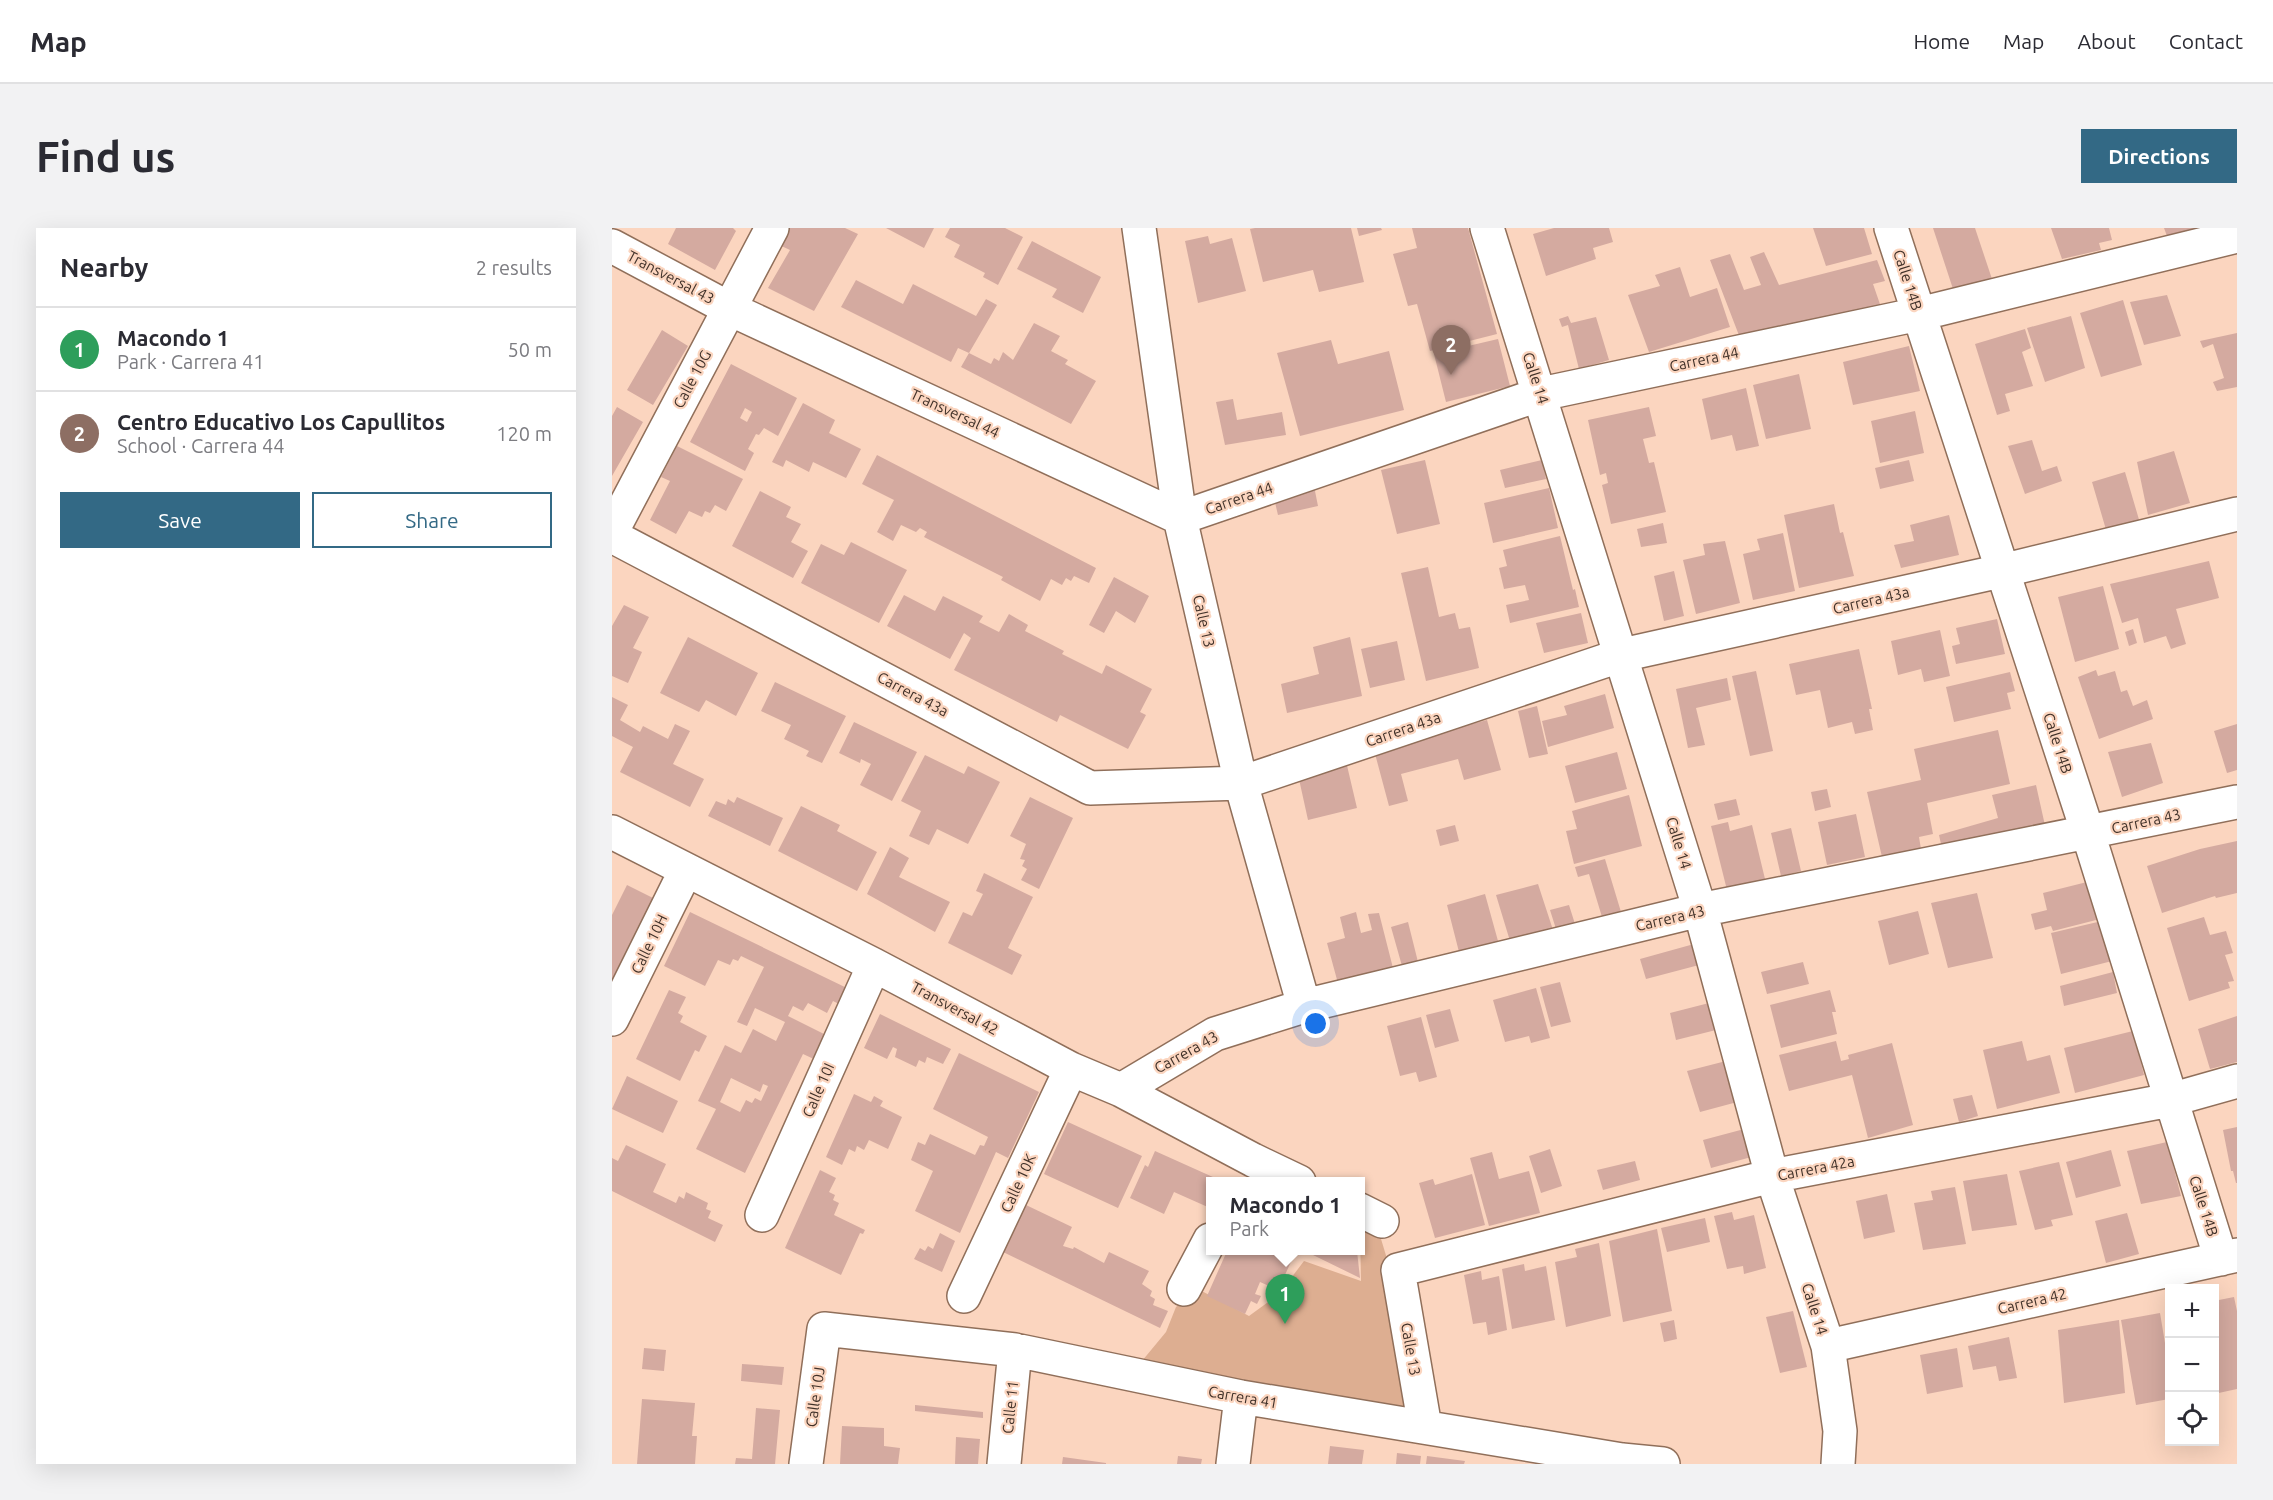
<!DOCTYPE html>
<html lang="en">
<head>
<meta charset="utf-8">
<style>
  body { margin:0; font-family:Ubuntu,sans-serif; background:#f2f2f3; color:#2b2b33 }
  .controls { position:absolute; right:18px; bottom:18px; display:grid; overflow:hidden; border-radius:0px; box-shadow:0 6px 24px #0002 }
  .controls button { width:54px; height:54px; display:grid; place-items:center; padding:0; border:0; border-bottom:2px solid #e1e1e2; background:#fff; color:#2b2b33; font:30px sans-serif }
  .you { position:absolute; left:704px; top:796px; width:21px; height:21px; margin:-15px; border:4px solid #fff; border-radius:50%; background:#1a73e8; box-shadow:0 0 0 9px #1a73e833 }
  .badge { display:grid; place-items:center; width:39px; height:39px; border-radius:50%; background:#336985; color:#fff; font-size:20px; font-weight:700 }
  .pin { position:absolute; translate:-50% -50px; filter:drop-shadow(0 2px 3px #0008) }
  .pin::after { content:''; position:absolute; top:32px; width:21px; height:18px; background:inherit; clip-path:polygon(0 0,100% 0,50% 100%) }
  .popup { position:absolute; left:594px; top:949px; width:159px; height:78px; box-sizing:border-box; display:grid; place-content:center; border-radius:0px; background:#fff; filter:drop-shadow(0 2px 4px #0005); font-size:20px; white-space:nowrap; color:#7c7c81 }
  .popup b { font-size:22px; color:#2b2b33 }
  .popup::after { content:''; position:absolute; left:50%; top:100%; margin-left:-12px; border:12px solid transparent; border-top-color:#fff }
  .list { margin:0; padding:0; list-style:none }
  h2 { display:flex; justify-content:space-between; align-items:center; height:78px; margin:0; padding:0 24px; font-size:26px }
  h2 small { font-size:20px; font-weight:400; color:#7c7c81 }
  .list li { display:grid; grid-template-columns:39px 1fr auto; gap:18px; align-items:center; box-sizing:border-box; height:84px; padding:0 24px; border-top:2px solid #e1e1e2 }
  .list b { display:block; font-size:22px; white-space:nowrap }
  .list p { margin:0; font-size:20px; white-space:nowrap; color:#7c7c81 }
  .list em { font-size:20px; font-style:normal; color:#7c7c81 }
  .actions { display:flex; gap:12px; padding:18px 24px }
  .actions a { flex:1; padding:14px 0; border:2px solid #336985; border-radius:0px; text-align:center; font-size:21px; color:#336985 }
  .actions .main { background:#336985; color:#fff }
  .icon { flex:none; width:33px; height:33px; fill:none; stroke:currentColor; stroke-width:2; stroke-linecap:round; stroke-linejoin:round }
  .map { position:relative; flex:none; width:1625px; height:1236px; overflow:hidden; border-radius:0px }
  header { display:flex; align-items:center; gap:36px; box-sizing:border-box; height:84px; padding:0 30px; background:#fff; border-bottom:2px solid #e1e1e2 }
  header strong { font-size:28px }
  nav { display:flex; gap:33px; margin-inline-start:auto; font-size:21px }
  .intro { display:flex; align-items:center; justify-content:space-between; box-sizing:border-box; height:144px; padding:0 36px }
  h1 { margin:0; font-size:42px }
  .button { padding:15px 27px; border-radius:0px; background:#336985; color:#fff; font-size:21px; font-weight:700 }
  main { display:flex; gap:36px; padding:0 36px }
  aside { flex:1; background:#fff; border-radius:0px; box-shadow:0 6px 24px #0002 }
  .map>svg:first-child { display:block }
  .green { fill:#ddae91 }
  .building { fill:#d4aaa0; fill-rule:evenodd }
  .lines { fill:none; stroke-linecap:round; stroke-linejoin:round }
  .minor-casing { stroke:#906f5a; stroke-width:36 }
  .minor { stroke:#fff; stroke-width:33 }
  .labels { text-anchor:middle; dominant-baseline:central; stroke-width:4.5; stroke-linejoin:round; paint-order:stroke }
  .street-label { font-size:15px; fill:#403129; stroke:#fbd5bf }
</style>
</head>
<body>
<header>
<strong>Map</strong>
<nav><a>Home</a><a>Map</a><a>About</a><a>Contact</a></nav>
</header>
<div class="intro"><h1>Find us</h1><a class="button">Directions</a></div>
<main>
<aside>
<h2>Nearby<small>2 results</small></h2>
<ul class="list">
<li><span class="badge" style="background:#2e9e5b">1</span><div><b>Macondo 1</b><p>Park · Carrera 41</p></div><em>50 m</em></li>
<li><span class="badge" style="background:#8d6e63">2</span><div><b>Centro Educativo Los Capullitos</b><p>School · Carrera 44</p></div><em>120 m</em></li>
</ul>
<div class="actions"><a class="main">Save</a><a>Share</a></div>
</aside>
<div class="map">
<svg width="1625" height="1236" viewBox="0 0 1625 1236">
  <rect width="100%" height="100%" fill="#fbd5bf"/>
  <path class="green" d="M766 1001 779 1044 806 1189 525 1139 554 1104 564 1079 584 1060 637 1088 667 1066 692 1033 749 1053 748 1002Z"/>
  <path class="building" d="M64 0H121L124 3 103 42 56 16Z
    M172 0H233L246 6 202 83 156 60 178 22 163 15Z
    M274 0H322L312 20Z
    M338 0H393L411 9 386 57 371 49 373 45 342 29 348 17 333 9Z
    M643 0H739L752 54 707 64 701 42 651 54 638 1Z
    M745 0H769L770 2 747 8Z
    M800 0H856L885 106 818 123 805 76 796 78 781 26 805 20Z
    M942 0H997L1001 14 981 20 984 31 934 48 921 6Z
    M1201 0H1252L1260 26 1214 38Z
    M1321 0H1363L1380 51 1341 61Z
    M1439 0H1497L1500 12 1487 15 1489 22 1450 31Z
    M1552 0H1587L1588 1 1555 8Z
    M596 8 598 16 620 10 634 63 586 75 573 13Z
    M420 13 489 49 471 85 440 69 445 61 405 41Z
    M1152 24 1167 57 1265 32 1273 53 1261 56 1270 82H1265L1264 78 1166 102 1165 98 1128 110 1098 32 1118 26 1132 62 1149 57 1138 29Z
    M1068 39 1078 69 1105 60 1118 99 1037 124 1016 67 1048 58 1043 47Z
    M244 52 291 76 301 56 364 88 374 71 385 77 357 125 346 120 339 134 229 79Z
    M1555 67 1569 108 1532 117 1518 74Z
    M1511 72 1530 137 1489 149 1468 85Z
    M956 88 959 95 984 89 997 132 967 141 956 97 950 99 947 91Z
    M1459 88 1473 140 1433 154 1415 100Z
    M422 95 448 108 439 123 456 132 453 136 484 153 459 196 349 139 357 125 379 136 382 130 387 133 391 124 401 132Z
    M1413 101 1419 120 1410 124 1421 158 1393 166 1398 183 1385 187 1363 116Z
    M50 102 76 118 41 177 15 162Z
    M1625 105V159L1605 163 1601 154 1612 150 1601 116 1591 120 1588 113Z
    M886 111 898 158 834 174 822 126Z
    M719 112 726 136 777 123 792 182 688 208 665 125Z
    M1297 118 1308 163 1241 177 1231 134Z
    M119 136 185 170 166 208 152 200 147 207 144 206 136 221 142 225 133 243 78 214ZM133 180 140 184 135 194 128 190Z
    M1187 146 1199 201 1154 211 1141 157Z
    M1134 160 1147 218 1124 223 1120 207 1099 212 1090 171Z
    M621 171 625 192 670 184 674 207 613 217 604 174Z
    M191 175 223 192 217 205 249 221 234 250 201 234 197 244 174 232 171 239 160 234Z
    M5 179 31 194 0 248V188Z
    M1037 179 1044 208 1031 211 1037 235 1042 234 1054 284 999 296 990 257 996 255 994 245 988 247 976 192Z
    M1303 183 1312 225 1268 235 1259 193Z
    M1420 212 1430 243 1445 238 1450 253 1413 266 1396 218Z
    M65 218 131 251 114 283 103 277 98 285 93 283 90 289 77 283 64 306 38 292 58 253 49 249Z
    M1562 223 1578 275 1536 287 1525 234Z
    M265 227 484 340 477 355 462 348 459 353 454 350 450 357 439 351 428 373 389 352 391 349 312 309 315 304 308 300 304 304 289 297 281 313 265 304 282 272 250 256Z
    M813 232 828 296 785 306 769 242Z
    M930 232 934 251 893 260 888 242Z
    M1297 232 1302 253 1268 261 1263 240Z
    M1513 244 1528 295 1495 305 1480 254Z
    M701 253 706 278 666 287 660 262Z
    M937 260 946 300 881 315 872 275Z
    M148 263 179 279 174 289 189 296 179 314 196 323 181 350 120 318Z
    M1222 276 1228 305 1231 304 1242 348 1187 360 1172 287Z
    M1337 287 1347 327 1289 340 1282 317 1302 313 1298 297Z
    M1051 295 1055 315 1029 319 1025 301Z
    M1171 305 1183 363 1141 372 1131 326 1148 322 1145 311Z
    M948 308 961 362 963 361 967 379 898 395 894 377 917 372 913 357 892 361 887 340 895 338 891 322Z
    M1113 313 1128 375 1084 386 1071 332 1093 327 1091 316Z
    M239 314 295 342 267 395 189 355 209 316 232 327Z
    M1597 333 1607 370 1564 381 1574 416 1559 421 1554 408 1532 415 1526 390 1510 395 1498 356Z
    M816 339 827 389 843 385 847 401 858 399 867 440 814 453 789 345Z
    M1062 343 1072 388 1052 393 1042 348Z
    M502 349 537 368 523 395 504 383 492 405 477 397Z
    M1491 358 1507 421 1463 434 1446 369Z
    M292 367 323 383 331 368 371 388 367 394 387 404 397 386 416 397 413 403 452 423 450 426 490 446 494 437 540 461 528 484 534 487 516 521 448 487 445 494 342 442 359 410 352 405 338 431 275 398Z
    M12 377 37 389 21 420 30 424 16 455 0 448V398Z
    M969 385 976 415 932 425 924 395Z
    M1385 391 1393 426 1344 436 1340 418 1348 416 1344 400Z
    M1521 401 1525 415 1517 418 1513 404Z
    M1328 402 1338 448 1312 454 1309 441 1286 447 1279 413Z
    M76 409 146 445 124 488 94 472 87 484 48 465Z
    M738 409 750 468 675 485 669 456 707 446 701 419Z
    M785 413 793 452 758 460 749 421Z
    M1247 421 1260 481H1257L1261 502 1243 506 1240 494 1216 500 1208 462 1184 467 1177 436Z
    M1484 442 1486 448 1503 443 1509 464 1515 462 1521 478 1535 472 1541 491 1487 511 1466 449Z
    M1144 443 1161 523 1138 528 1120 448Z
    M1398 444 1403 463 1395 465 1399 481 1342 494 1334 459Z
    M1115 450 1119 472 1084 480 1093 517 1076 520 1064 461Z
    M163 454 234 488 210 535 194 528 197 523 172 511 179 497 149 483Z
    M993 466 1002 500 936 519 930 493 955 487 952 478Z
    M0 469 16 477 8 492 28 504 31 498 56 511 63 496 78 503 61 536 92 551 78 579 8 544 21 519 0 508Z
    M925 478 936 526 917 530 906 483Z
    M875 492 889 542 852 552 846 531 789 546 796 573 777 578 762 522Z
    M242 494 305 524 280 573 248 557 259 536 249 531 248 535 227 525Z
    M1625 496V542L1615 545 1602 503Z
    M1386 502 1398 556 1315 575 1321 606 1307 609 1309 621 1270 629 1255 564 1309 552 1302 521Z
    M1539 515 1551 555 1510 569 1496 524Z
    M1005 524 1015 561 963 575 953 538Z
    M313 527 352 546 356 538 388 554 356 616 325 601 317 617 297 608 309 583 289 573Z
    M733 529 745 580 696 592 685 542Z
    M1424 557 1434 602 1331 625 1327 607 1386 590 1380 567Z
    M1215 561 1219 579 1203 583 1199 564Z
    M1017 567 1030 618 962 636 954 603 965 601 960 583Z
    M125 569 171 590 158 618 96 588 104 573 114 577 116 571 122 575Z
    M418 569 461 590 427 661 409 652 415 641 410 638 413 632 408 631 414 616 398 608Z
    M1124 571 1128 587 1106 592 1102 576Z
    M189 578 228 597 225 603 265 624 245 663 166 623Z
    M1244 586 1253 629 1215 637 1206 594Z
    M1116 594 1118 603 1140 597 1153 651 1115 662 1099 598Z
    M843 597 847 613 828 618 824 602Z
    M1179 600 1189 643 1169 648 1159 605Z
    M1625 613V665L1604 670 1603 668 1550 685 1535 638 1588 621Z
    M278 619 297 630 287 649 338 674 323 704 255 666Z
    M993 631 1009 684 990 689 977 646 966 649 963 639Z
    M372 645 421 669 396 720 410 727 400 747 336 715 351 684 360 688 371 666 364 663Z
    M1479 653 1488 691 1441 703 1439 698 1423 702 1419 686 1435 682 1431 665Z
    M926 656 941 702 898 713 884 667Z
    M15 657 53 676 0 778V687Z
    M1365 665 1381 730 1336 740 1319 675Z
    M873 666 886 713 847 724 835 677Z
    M957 677 963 696 944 701 938 682Z
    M1306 683 1317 726 1277 737 1266 693Z
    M78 684 239 762 231 778 221 773 215 785 196 775 191 783 181 778 176 788 216 808 204 832 191 826 133 945 84 921 104 881 86 873 113 817 129 825 141 801 164 813 173 794 143 780 135 798 125 794 152 739 129 728 126 733 121 731 118 737 106 732 93 758 52 738ZM119 850 148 864 151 856 156 858 149 873 143 870 140 875 134 872 128 884 108 874Z
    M744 684 749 705 760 702 756 686 767 685 782 744 727 759 715 715 733 710 728 689Z
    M1592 689 1598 707 1614 703 1621 725 1613 727 1622 753 1616 754 1618 760 1577 773 1555 700Z
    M1494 692 1504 732 1449 746 1439 705Z
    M796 694 806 734 790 738 779 699Z
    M1082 716 1087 737 1034 751 1028 731Z
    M1191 734 1197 756 1155 766 1149 744Z
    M1501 744 1505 765 1452 778 1448 758Z
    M948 754 959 794 939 799 928 759Z
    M924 760 938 810 919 815 917 808 893 814 881 772Z
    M57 762 74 769 66 785 71 788 68 794 95 808 87 824 83 822 68 853 24 831Z
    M1218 762 1224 784H1220L1225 806 1169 820 1158 777Z
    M1101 774 1108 801 1064 812 1058 785Z
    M838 781 847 813 823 820 814 787Z
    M268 786 339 821 331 836 315 829 313 835 307 832 304 839 283 829 285 821 281 819 275 831 252 820Z
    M1625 788V834L1598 841 1586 801Z
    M809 789 825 849 807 854 804 844 788 848 775 798Z
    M1521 803 1532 847 1463 865 1452 820Z
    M1224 813 1229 833 1237 831 1236 827 1280 815 1301 897 1256 910 1240 847 1177 863 1167 827Z
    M1410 813 1415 833 1438 827 1448 865 1385 881 1371 822Z
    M347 825 427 864 396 930 384 924 348 1005 303 983 321 943 299 932 306 914 313 917 318 906 363 927 368 917 372 918 376 909 321 881Z
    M1118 832 1129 873 1088 884 1075 843Z
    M15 848 66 873 51 905 0 881Z
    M242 866 259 874 262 868 271 873 268 878 290 889 276 921 257 912 252 922 245 918 243 924 237 921 230 937 214 929Z
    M1360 867 1366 888 1347 894 1341 871Z
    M456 894 530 928 506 980 432 946Z
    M1625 899V955H1624L1621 943H1619L1611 902Z
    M1136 900 1143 928 1099 940 1091 912Z
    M1555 914 1569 968 1529 976 1515 923Z
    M14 917 54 936 41 964 64 975 67 968 72 971 74 964 96 975 94 981 99 983 96 990 111 997 103 1014 0 963V930L6 933Z
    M938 921 950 958 929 965 917 928Z
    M1499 922 1509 958 1464 970 1454 934Z
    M543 923 612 954H598V980L562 964 552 986 518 970 533 937 536 939Z
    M880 924 887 951 917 943 928 985 877 998 858 930Z
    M1023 933 1028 952 991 962 985 942Z
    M1447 934 1461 987 1439 992 1441 998 1423 1002 1407 943Z
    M208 942 224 950 217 964 223 967 221 972 227 975 222 987 253 1002 251 1006 248 1005 229 1047 173 1020Z
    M860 946 873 997 823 1010 807 955 821 951 823 957Z
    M1395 946 1405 997 1360 1003 1351 953Z
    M1343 959 1354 1016 1311 1022 1302 975 1321 972 1319 963Z
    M1275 966 1283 1004 1252 1011 1244 973Z
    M414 977 460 999 451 1018 461 1021 462 1019 492 1035 497 1024 537 1043 530 1056 540 1063 538 1068 543 1071 541 1077 556 1083 548 1100 391 1024Z
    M1120 984 1122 992 1142 987 1154 1040 1132 1046 1131 1038 1115 1041 1102 988Z
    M1515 985 1527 1026 1494 1035 1483 993Z
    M1093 990 1098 1014 1055 1024 1049 1000Z
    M1045 1001 1060 1083 1011 1094 997 1013Z
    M328 1005 343 1013 330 1044 302 1031 308 1020 313 1023 316 1018 321 1021Z
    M987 1015 999 1088 954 1099 943 1034 965 1029 963 1021Z
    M615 1023H684L666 1062 648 1054 643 1066 649 1068 645 1076 639 1073 633 1086 595 1068Z
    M686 1023H745L748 1050 701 1027Z
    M912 1036 913 1043 934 1038 943 1092 900 1101 890 1041Z
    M869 1043 870 1052 887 1048 895 1102 876 1107 874 1094 861 1096 852 1047Z
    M1622 1069 1625 1083V1161L1602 1166V1073Z
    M1181 1083 1195 1139 1168 1145 1154 1089Z
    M1548 1085 1557 1139V1171L1524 1177 1509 1092Z
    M1062 1092 1065 1111 1052 1114 1048 1095Z
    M1507 1092 1513 1165 1452 1175 1446 1102Z
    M1397 1109 1405 1150 1387 1153 1384 1138 1361 1142 1356 1118Z
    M32 1120 54 1122 52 1143 30 1141Z
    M1345 1120 1351 1159 1315 1166 1308 1127Z
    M130 1136 172 1139 170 1157 129 1153Z
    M30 1171 83 1175 80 1208H85L83 1236H25Z
    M303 1177 371 1184V1190L303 1183Z
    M144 1180 168 1182 163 1236H123L124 1230 140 1231Z
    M230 1198 272 1200V1218L288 1220 286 1236H228Z
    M344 1209 368 1211 366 1236H343Z
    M718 1218 752 1222 750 1236H716Z
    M785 1225 809 1228 808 1236H784Z
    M566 1228 590 1231 589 1236H565Z
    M815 1228 853 1233 852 1236H814Z
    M451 1229 494 1235V1236H450Z"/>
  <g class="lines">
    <defs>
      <path id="minor" d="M527 0 568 290 629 555 692 778
        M875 0 1088 682 1160 948 1216 1118 1228 1203 1226 1236
        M1279 0 1476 605 1609 1031
        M0 18 118 81 568 290 929 166 1307 86 1625 8
        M0 303 160 0
        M0 308 478 560 629 555 1010 427 1389 343 1625 286
        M0 604 262 737 459 841 509 862 641 932 687 954
        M0 791 74 642
        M509 862 603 806 692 778 1088 682 1625 574
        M748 982 770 993
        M150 987 262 737
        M572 1061 598 1012
        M352 1068 459 841
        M1216 1118 1625 1027
        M813 1199 786 1042 1160 948 1558 872 1625 853
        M194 1236 212 1101 403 1122 629 1169 1010 1232 1051 1236
        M392 1236 403 1122
        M621 1236 629 1169"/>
    </defs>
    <use href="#minor" class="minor-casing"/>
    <use href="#minor" class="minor"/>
  </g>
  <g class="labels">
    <g class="street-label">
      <text transform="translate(59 49) rotate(28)">Transversal 43</text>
      <text transform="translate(1296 52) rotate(72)">Calle 14B</text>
      <text transform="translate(1092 131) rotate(-12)">Carrera 44</text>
      <text transform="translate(924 150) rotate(72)">Calle 14</text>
      <text transform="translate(80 151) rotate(-62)">Calle 10G</text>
      <text transform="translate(343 185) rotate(25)">Transversal 44</text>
      <text transform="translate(627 270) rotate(-19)">Carrera 44</text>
      <text transform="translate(1259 372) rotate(-13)">Carrera 43a</text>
      <text transform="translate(592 393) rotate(77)">Calle 13</text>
      <text transform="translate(301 466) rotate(28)">Carrera 43a</text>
      <text transform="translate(791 501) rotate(-19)">Carrera 43a</text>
      <text transform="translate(1446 515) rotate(72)">Calle 14B</text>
      <text transform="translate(1534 593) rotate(-12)">Carrera 43</text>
      <text transform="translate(1067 615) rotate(73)">Calle 14</text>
      <text transform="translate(1058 690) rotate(-13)">Carrera 43</text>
      <text transform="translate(37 716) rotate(-64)">Calle 10H</text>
      <text transform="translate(343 780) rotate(28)">Transversal 42</text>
      <text transform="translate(574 824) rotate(-29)">Carrera 43</text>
      <text transform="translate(206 862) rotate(-66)">Calle 10I</text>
      <text transform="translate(1204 940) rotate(-11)">Carrera 42a</text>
      <text transform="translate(406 955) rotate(-65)">Calle 10K</text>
      <text transform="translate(1592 978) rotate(72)">Calle 14B</text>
      <text transform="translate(1420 1073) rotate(-13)">Carrera 42</text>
      <text transform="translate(1203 1081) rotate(72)">Calle 14</text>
      <text transform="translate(799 1121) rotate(80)">Calle 13</text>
      <text transform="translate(203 1169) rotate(-82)">Calle 10J</text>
      <text transform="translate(631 1169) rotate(10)">Carrera 41</text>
      <text transform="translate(398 1179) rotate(-84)">Calle 11</text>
    </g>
  </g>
</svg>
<div class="controls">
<button>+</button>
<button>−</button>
<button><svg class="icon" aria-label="locate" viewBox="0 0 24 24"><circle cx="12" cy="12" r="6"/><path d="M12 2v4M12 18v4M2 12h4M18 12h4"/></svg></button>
</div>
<div class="you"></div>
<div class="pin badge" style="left:673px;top:1096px;background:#2e9e5b">1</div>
<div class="popup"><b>Macondo 1</b>Park</div>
<div class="pin badge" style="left:839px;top:147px;background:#8d6e63">2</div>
</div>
</main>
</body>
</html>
